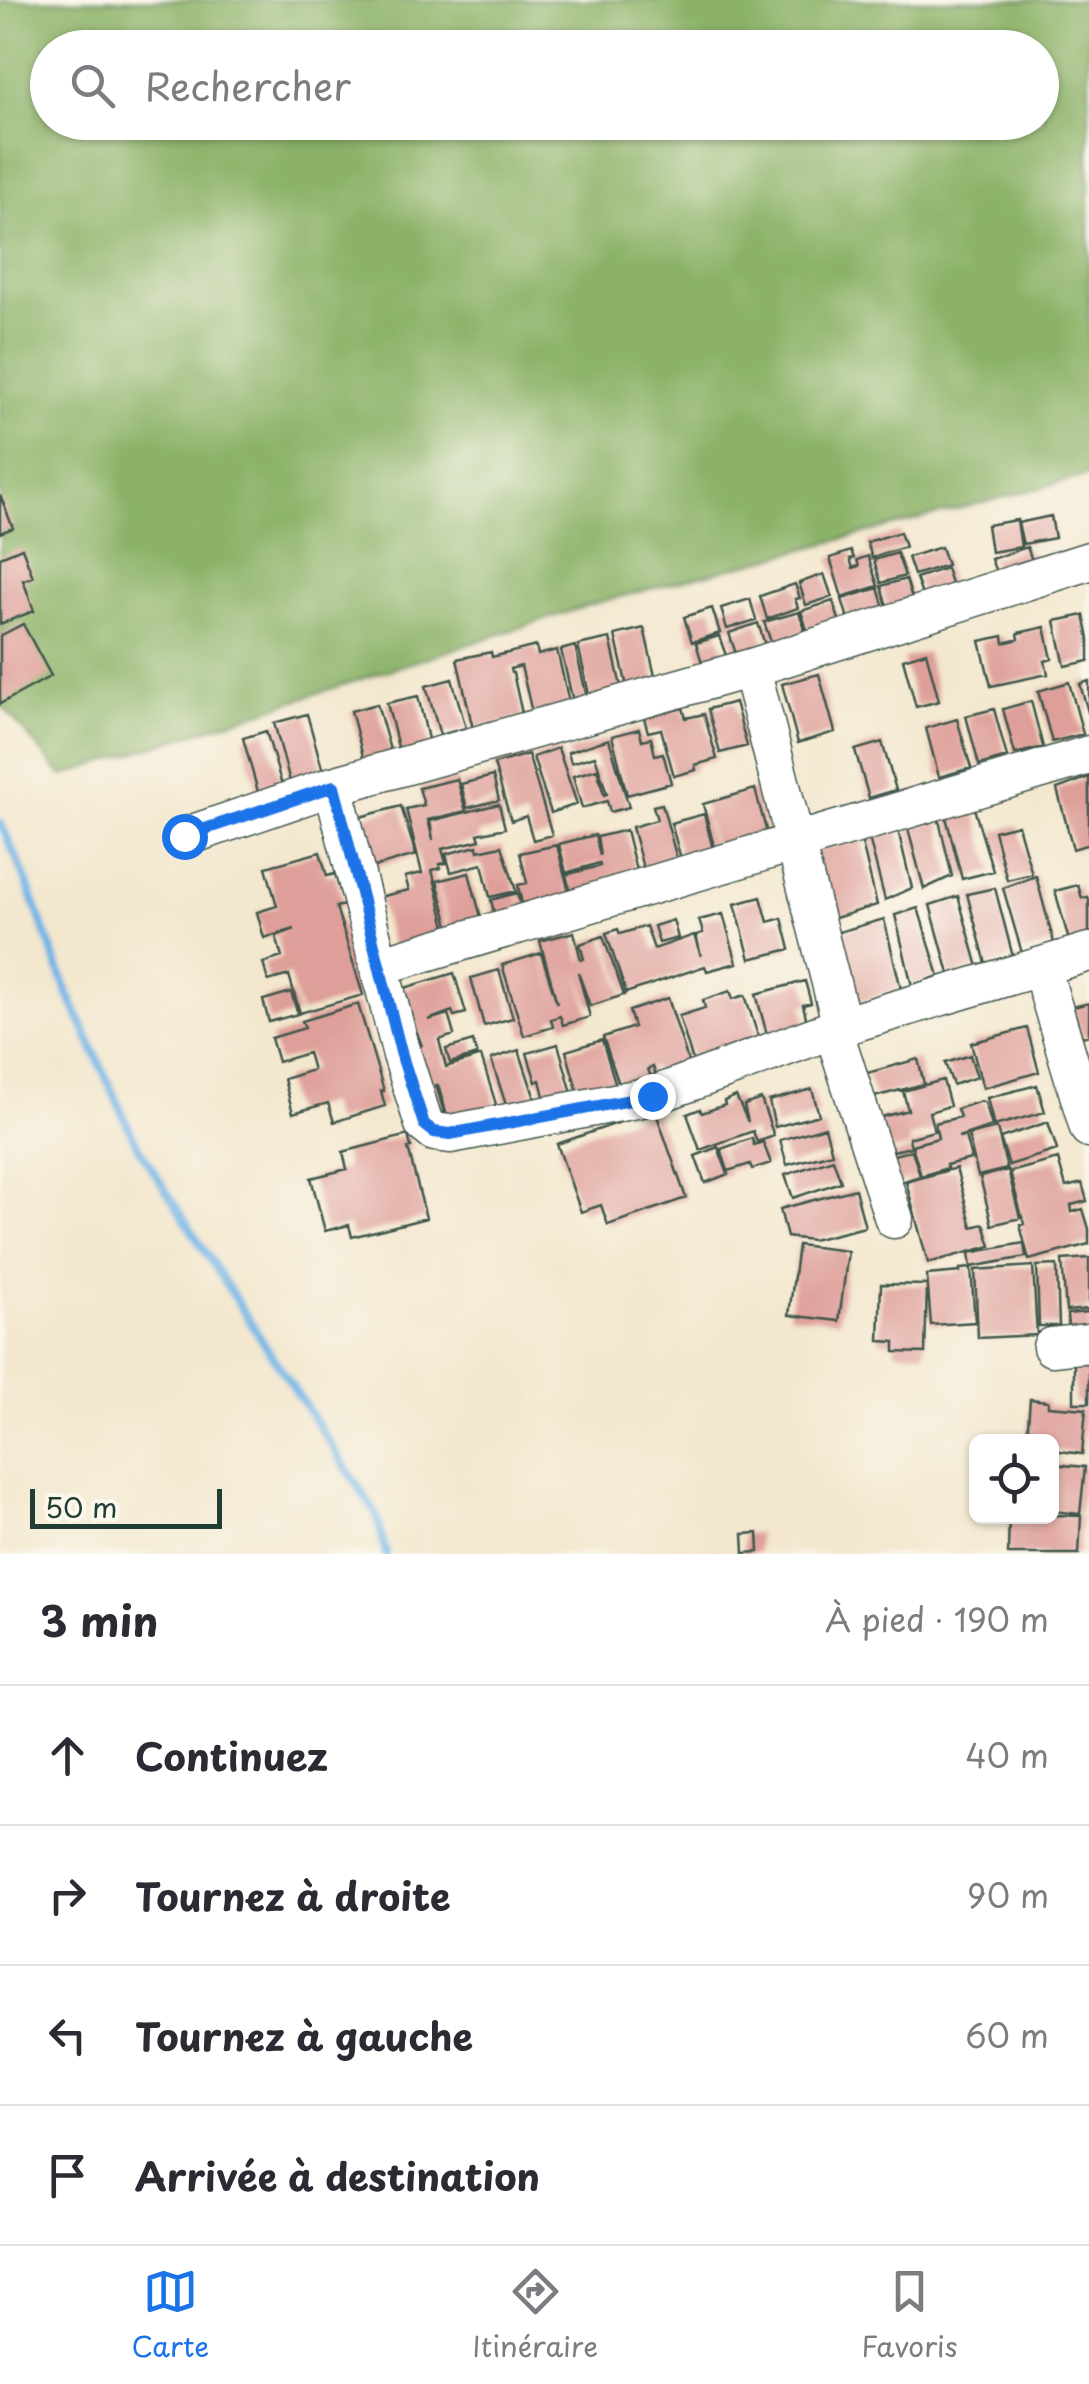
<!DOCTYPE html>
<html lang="fr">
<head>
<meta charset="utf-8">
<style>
  body { margin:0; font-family:"Playpen Sans",sans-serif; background:#f2f2f3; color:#2b2b33 }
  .controls { position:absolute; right:30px; bottom:30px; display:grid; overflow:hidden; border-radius:15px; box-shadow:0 2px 8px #0004 }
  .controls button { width:90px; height:90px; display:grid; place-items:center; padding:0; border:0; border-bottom:2px solid #e1e1e2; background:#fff; color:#2b2b33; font:50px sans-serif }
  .scale { position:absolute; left:30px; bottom:25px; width:192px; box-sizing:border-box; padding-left:10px; border:5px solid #1f3d34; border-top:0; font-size:28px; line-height:35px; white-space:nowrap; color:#1f3d34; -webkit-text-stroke:8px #fbf7ec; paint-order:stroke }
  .stop { position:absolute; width:30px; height:30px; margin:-22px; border:8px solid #1a73e8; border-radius:50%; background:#fff }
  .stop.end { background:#1a73e8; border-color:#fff; box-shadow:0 2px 10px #0008 }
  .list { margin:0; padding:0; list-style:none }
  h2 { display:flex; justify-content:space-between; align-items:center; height:130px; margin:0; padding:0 40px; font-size:42px }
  h2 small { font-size:32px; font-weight:400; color:#7c7c81 }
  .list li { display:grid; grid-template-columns:65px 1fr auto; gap:30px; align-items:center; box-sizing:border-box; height:140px; padding:0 40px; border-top:2px solid #e1e1e2 }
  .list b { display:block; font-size:38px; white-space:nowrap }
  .list em { font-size:32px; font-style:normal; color:#7c7c81 }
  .icon { flex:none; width:55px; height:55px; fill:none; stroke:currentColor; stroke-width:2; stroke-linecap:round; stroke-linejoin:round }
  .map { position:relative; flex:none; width:1089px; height:1554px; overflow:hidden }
  .search { position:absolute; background:#fff; box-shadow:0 2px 8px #0004; left:30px; right:30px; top:30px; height:110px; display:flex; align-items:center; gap:25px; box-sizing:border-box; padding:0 35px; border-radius:55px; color:#7c7c81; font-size:38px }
  .sheet { height:690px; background:#fff }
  nav { display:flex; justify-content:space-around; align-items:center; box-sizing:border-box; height:140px; border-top:2px solid #e1e1e2; background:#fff; font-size:28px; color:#7c7c81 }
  nav a { display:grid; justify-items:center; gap:5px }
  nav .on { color:#1a73e8 }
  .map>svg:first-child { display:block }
  .forest { fill:#8bb268; stroke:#55784e; stroke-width:2.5; fill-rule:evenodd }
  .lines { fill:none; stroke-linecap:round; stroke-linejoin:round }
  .stream { stroke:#70b4e6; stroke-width:8 }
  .building { fill:#de9e99 }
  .minor-casing { stroke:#3f564b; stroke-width:41 }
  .minor { stroke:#fff; stroke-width:38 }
  .route { stroke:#1a73e8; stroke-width:12 }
</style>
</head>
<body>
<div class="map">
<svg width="1089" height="1554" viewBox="0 0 1089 1554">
  <rect width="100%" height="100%" fill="#fbf7ec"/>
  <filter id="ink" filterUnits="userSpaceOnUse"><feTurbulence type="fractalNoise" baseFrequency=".01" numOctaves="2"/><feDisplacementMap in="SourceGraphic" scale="20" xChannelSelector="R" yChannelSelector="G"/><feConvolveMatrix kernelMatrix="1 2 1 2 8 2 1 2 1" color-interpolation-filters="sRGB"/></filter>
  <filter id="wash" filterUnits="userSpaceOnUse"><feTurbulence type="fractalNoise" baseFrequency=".0048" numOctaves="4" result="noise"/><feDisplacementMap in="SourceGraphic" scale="40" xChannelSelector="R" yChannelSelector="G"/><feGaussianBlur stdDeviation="2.25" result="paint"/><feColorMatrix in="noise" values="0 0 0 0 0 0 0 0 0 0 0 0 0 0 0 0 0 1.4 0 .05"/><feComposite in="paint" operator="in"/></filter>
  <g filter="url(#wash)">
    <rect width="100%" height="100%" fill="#f3e7cd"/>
    <path class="forest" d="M0 0H1089V475L596 603 62 776 0 703ZM48 48H1042V122H48Z"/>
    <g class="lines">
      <path class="stream" d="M0 822 22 870 68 994 137 1145 261 1339 376 1513 386 1554"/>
    </g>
    <g id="blocks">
      <path class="building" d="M0 495 13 528 0 533Z
        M1051 516 1055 538 1023 544 1018 523Z
        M1017 520 1021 547 991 552 987 525Z
        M900 532 905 547 872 558 867 542Z
        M941 547 947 565 914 575 908 557Z
        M1027 547 1036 571 1000 583 991 559Z
        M22 548 33 577 23 580 34 611 0 624V557Z
        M851 551 854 558 850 559 853 568 859 566 857 560 868 556 878 586 842 597 830 558Z
        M897 553 905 576 881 583 874 560Z
        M946 568 954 592 924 601 916 578Z
        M824 574 832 597 806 605 799 583Z
        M906 579 913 601 888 609 881 586Z
        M795 584 800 598 795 599 798 608 767 619 760 596Z
        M878 588 887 618 851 629 842 599Z
        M750 599 756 620 727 629 721 608Z
        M833 601 840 623 808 633 801 611Z
        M712 608 720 633 692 642 684 617Z
        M799 612 805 631 771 642 764 622Z
        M1084 615 1089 639V661L1065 666 1055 621Z
        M758 623 767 651 738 660 729 633Z
        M23 624 51 676 0 704V636Z
        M1045 627 1052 659 1045 661 1048 674 991 686 980 641 1003 636 1004 643 1019 639 1018 633Z
        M644 628 657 685 628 691 615 635Z
        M719 636 728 661 704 669 696 643Z
        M610 638 622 691 590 699 578 645Z
        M536 646 538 655 557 650 571 711 535 725 521 666 510 669 511 673H513L523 718 473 729 457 659 491 652 492 657Z
        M575 646 588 702 574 706 561 650Z
        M926 652 939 701 916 707 903 659Z
        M819 674 835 732 798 743 782 684Z
        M452 679 466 728 440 735 426 686Z
        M1089 681V711L1088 712 1080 684Z
        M1069 682 1083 734 1052 742 1038 691Z
        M418 696 431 752 401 759 387 703Z
        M1031 701 1043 747 1015 754 1003 709Z
        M735 702 747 746 720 753 708 709Z
        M377 704 392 757 365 764 351 711Z
        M683 708 686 718 704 714 717 759 695 765 696 770 674 776 661 729 648 732 644 718Z
        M994 709 1007 757 979 765 966 716Z
        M307 714 324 775 291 785 274 723Z
        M957 719 971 768 939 777 926 728Z
        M639 729 642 740 651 738 655 755 663 753 671 783 627 795 612 736Z
        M266 731 284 792 260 799 243 738Z
        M609 739 629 807 610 812 607 801 582 808 573 776 597 769 604 795 607 794 595 756 571 763 568 752Z
        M882 742 896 790 869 798 855 750Z
        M558 748 577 804 551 813 533 757Z
        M528 754 552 835 533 840 526 816 511 821 494 764Z
        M493 776 499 800 467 808 461 784Z
        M1089 777V844L1073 849 1057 789Z
        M457 779 466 811 428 820 433 840 430 821 499 804 505 828 478 834 480 840 442 849 446 863 440 864 441 868 432 870 449 939 393 953 379 897 409 890 405 877 422 873 406 809 424 805 419 788Z
        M755 789 769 841 716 854 703 804Z
        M662 804 680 870 646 879 632 827 657 820 653 806Z
        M973 805 993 871 962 879 945 813Z
        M401 806 416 855 367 869 353 819Z
        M704 814 715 857 683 866 671 823Z
        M938 816 952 876 924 889 907 825Z
        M1018 825 1032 874 1007 880 994 831Z
        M897 826 912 888 885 900 868 834Z
        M626 830 638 878 574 905 566 875 600 866 599 863 566 873 559 844 595 835 600 856 597 837Z
        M861 839 877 905 826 921 809 852Z
        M557 845 573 908 525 919 518 885 527 883 520 853Z
        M477 846 478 851 502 846 516 891 490 897 482 864 451 872 446 854Z
        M320 852 327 876 335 874 344 905 336 907 363 995 300 1013 289 975 268 981 263 963 282 957 276 936 295 929 264 938 257 912 277 906 266 867Z
        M469 873 485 932 453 940 437 881Z
        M1036 876 1054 943 1022 953 1003 888Z
        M1078 885 1082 898 1088 897 1089 900V946L1072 951 1055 891Z
        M995 888 1013 957 987 967 967 894Z
        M517 893 523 914 496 921 491 900Z
        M958 896 978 967 950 977 930 905Z
        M761 897 768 922 782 918 790 949 750 959 735 904Z
        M918 908 939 976 912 986 895 915Z
        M723 914 737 963 707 971 705 966 626 993 606 933 618 929 620 934 646 926 654 949 694 935 701 956 696 935 703 933 699 920Z
        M884 919 901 989 847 1005 828 935Z
        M673 920 678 938 659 943 654 926Z
        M574 932 581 960 584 959 580 944 603 936 624 995 590 1006 578 972 590 1017 563 1025 560 1016 551 1019 553 1027 524 1036 502 965 541 953 557 1003 540 941Z
        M499 970 513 1018 484 1026 471 978Z
        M454 973 466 1013 454 1016 452 1011 428 1020 448 1014 454 1035 439 1040 446 1067 481 1056 499 1114 450 1126 438 1085H436L448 1127 414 1069 407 1046 419 1043 422 1046 401 989Z
        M805 981 811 1003 803 1005 807 1022 769 1042 756 994Z
        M730 991 733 999 745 995 761 1045 696 1071 679 1016 705 1008 703 1000Z
        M291 992 298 1014 269 1022 263 1000Z
        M668 998 690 1067 657 1078 653 1067 648 1069 652 1080 621 1090 603 1037 634 1027 629 1011Z
        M1089 1003V1035L1082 1037 1073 1007Z
        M358 1004 384 1091H381L385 1106 334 1122 328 1103 293 1113 284 1079 313 1070 308 1053 278 1062 271 1038 305 1028 302 1021Z
        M1027 1028 1039 1072 983 1088 971 1043Z
        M602 1040 618 1092 581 1103 566 1051Z
        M473 1041 477 1055 450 1063 446 1049Z
        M558 1044 572 1093 545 1100 540 1080 536 1082 527 1053Z
        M519 1050 536 1102 508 1111 491 1059Z
        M970 1055 977 1077 953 1085 945 1063Z
        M918 1059 924 1084 874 1097 867 1073Z
        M943 1080 950 1106 929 1112 934 1131 909 1138 911 1147 893 1151 891 1147 887 1148 878 1118 908 1110 903 1091Z
        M1037 1085 1045 1112 994 1126 987 1098Z
        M812 1089 819 1115 775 1127 769 1101Z
        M736 1096 748 1122 744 1105 761 1099 774 1136 757 1142 753 1131 700 1150 687 1114 700 1109 702 1113 725 1105 724 1101Z
        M981 1101 985 1103 992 1126 958 1137 965 1136 971 1159 946 1165 947 1168 921 1176 912 1145 938 1138 935 1123 960 1117 957 1109Z
        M655 1110 686 1198 608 1225 601 1205 581 1212 557 1144Z
        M1048 1122 1057 1150 1009 1165 1000 1138Z
        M825 1127 832 1153 787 1165 780 1140Z
        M997 1128 1007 1169 978 1176 968 1135Z
        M408 1135 411 1147 408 1148 426 1218 352 1237 349 1225 325 1231 311 1178 347 1169 343 1152Z
        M752 1138 754 1145 763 1142 771 1163 752 1169 750 1164 728 1171 721 1149Z
        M718 1147 728 1174 705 1183 695 1156Z
        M912 1150 920 1176 895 1184 887 1157Z
        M833 1159 841 1182 793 1198 785 1175Z
        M1058 1159 1066 1187 1082 1183 1087 1201 1071 1205 1072 1212 1083 1209 1089 1229V1244L1029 1260 1020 1225 1024 1224 1010 1172Z
        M956 1168 972 1227 984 1224 991 1246 928 1263 906 1182Z
        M1008 1170 1020 1218 992 1225 980 1177Z
        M855 1189 865 1227 812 1240 787 1237 780 1209Z
        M1024 1243 1026 1257 971 1267 969 1253Z
        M798 1245 848 1251 839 1321 789 1315Z
        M1089 1258V1309L1066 1311 1062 1260Z
        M1057 1265 1059 1326H1039L1037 1266Z
        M1033 1266 1037 1335 978 1338 975 1270Z
        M971 1268 975 1322 931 1325 927 1275 960 1272V1269Z
        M881 1284 927 1285 925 1353 895 1352V1342L879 1341Z
        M1089 1312V1336L1069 1338 1067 1314Z
        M1074 1363H1089V1403H1074Z
        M1030 1399 1048 1401V1406L1086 1409 1082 1454 1052 1450 1051 1440 1027 1438Z
        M1052 1464 1085 1467 1080 1514 1052 1511Z
        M1052 1515 1081 1516 1079 1554H1008L1009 1516Z
        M758 1533 759 1552 744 1553 743 1534Z"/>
    </g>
  </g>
  <g filter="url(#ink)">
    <use href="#blocks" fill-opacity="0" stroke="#3f564b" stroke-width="2.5"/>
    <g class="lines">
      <defs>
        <path id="minor" d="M751 668 842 1026
          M333 786 402 1055 424 1124 434 1132 450 1134 652 1096 842 1026 1089 952
          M184 837 333 786 751 668 1089 561
          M379 966 1089 755
          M1041 967 1089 1128
          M833 1029 894 1219
          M1052 1347 1089 1343"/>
      </defs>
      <use href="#minor" class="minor-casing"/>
      <use href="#minor" class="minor"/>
    </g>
  </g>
  <g class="lines" filter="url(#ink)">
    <path class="route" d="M184 836 334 786 402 1056 424 1124 434 1132 450 1134 652 1096"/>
  </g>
</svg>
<div class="controls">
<button><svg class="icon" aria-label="locate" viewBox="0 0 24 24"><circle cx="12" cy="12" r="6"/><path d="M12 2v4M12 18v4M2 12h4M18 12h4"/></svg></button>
</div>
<div class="scale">50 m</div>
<div class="stop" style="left:184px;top:836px"></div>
<div class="stop end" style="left:652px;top:1096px"></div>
<div class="search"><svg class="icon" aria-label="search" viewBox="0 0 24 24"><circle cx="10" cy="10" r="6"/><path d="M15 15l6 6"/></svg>Rechercher</div>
</div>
<section class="sheet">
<h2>3 min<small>À pied · 190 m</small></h2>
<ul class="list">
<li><svg class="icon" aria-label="ahead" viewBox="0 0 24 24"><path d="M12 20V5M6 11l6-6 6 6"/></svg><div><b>Continuez</b></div><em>40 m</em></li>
<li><svg class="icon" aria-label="right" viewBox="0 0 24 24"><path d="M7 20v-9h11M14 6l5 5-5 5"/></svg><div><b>Tournez à droite</b></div><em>90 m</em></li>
<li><svg class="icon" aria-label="left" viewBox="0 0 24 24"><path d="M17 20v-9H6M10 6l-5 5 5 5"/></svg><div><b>Tournez à gauche</b></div><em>60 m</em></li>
<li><svg class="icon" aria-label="arrive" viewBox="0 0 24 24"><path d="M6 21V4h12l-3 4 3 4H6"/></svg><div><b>Arrivée à destination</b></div></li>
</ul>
</section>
<nav>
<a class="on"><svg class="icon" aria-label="map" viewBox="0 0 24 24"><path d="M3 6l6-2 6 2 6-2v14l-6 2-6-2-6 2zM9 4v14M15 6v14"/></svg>Carte</a>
<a><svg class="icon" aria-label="directions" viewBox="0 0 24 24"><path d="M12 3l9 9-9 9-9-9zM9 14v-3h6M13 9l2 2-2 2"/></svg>Itinéraire</a>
<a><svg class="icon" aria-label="saved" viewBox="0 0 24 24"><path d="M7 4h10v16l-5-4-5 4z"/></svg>Favoris</a>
</nav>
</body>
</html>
